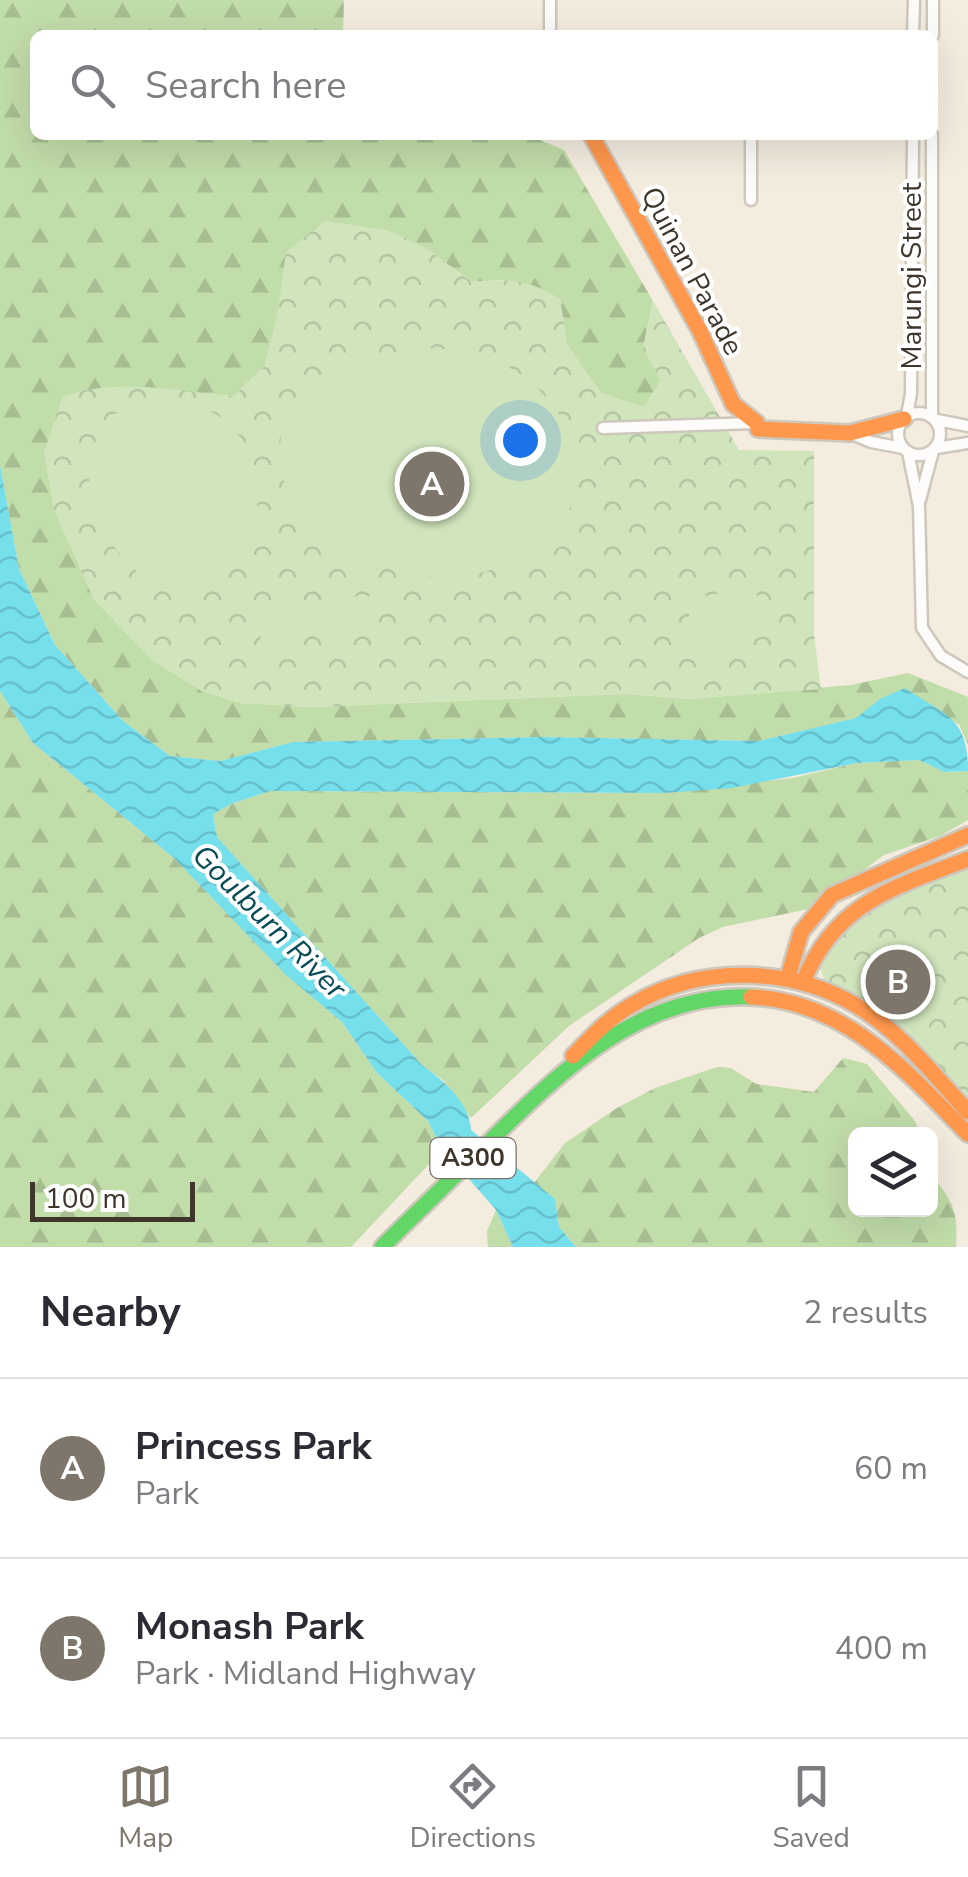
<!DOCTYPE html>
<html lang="en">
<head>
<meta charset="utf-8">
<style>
  body { margin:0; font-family:"Nunito Sans",sans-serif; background:#f7f7f7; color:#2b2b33 }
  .controls { position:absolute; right:30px; bottom:30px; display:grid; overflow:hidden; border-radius:15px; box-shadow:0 10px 40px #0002 }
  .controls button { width:90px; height:90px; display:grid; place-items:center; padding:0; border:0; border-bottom:2px solid #e1e1e2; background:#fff; color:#2b2b33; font:50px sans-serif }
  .scale { position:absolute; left:30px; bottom:25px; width:165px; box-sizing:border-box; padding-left:10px; border:5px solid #3e362b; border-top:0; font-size:28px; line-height:35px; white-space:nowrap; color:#3e362b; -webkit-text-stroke:8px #fff; paint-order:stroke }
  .you { position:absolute; left:520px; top:440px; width:35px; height:35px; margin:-25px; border:8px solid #fff; border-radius:50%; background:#1a73e8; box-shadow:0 0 0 15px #1a73e833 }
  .badge { display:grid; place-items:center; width:65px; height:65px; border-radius:50%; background:#7e766a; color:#fff; font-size:32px; font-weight:700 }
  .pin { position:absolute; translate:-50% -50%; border:5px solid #fff; box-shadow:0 2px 10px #0006 }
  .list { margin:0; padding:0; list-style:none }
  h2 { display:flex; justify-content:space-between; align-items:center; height:130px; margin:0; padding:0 40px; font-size:42px }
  h2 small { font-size:32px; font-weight:400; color:#7c7c81 }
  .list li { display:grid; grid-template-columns:65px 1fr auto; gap:30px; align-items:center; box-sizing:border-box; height:180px; padding:0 40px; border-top:2px solid #e1e1e2 }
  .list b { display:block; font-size:38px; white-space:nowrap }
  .list p { margin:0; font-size:32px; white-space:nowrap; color:#7c7c81 }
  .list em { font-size:32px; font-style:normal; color:#7c7c81 }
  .icon { flex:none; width:55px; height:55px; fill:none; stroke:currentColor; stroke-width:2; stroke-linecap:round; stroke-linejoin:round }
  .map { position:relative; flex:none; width:968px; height:1247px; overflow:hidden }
  .search { position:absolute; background:#fff; box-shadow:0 10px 40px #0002; left:30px; right:30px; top:30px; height:110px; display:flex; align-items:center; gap:25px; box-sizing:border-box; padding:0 35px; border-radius:15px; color:#7c7c81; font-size:38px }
  .sheet { height:490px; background:#fff }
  nav { display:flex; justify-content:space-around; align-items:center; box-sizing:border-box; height:140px; border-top:2px solid #e1e1e2; background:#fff; font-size:28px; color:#7c7c81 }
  nav a { display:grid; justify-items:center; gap:5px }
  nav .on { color:#7e766a }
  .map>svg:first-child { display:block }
  .forest { fill:url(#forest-firs) }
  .park { fill:url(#park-crowns) }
  .pitch { fill:#d1e5bd }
  .water { fill:url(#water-waves) }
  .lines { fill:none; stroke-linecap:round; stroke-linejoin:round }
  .street-casing { stroke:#cec7bc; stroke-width:15 }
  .fast-casing { stroke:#cec7bc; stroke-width:20 }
  .slow-casing { stroke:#cec7bc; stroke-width:20 }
  .street { stroke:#fdfcfa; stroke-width:10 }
  .fast { stroke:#63d668; stroke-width:15 }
  .slow { stroke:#ff974d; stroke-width:15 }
  .labels { text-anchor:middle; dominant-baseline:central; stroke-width:8; stroke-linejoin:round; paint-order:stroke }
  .shield { fill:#fff; stroke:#78726b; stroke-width:2.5 }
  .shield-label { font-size:25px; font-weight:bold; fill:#3e362b }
  .street-label { font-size:28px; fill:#3e362b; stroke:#fff }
  .water-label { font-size:30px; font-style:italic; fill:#064b55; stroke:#fff }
</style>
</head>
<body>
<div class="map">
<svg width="968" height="1247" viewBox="0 0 968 1247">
  <defs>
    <pattern id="forest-firs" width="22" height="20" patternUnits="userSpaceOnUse" patternTransform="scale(2.5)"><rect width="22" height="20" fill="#c1dda9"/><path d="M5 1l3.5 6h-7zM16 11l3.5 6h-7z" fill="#a7be92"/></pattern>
    <pattern id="park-crowns" width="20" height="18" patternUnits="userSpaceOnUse" patternTransform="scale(2.5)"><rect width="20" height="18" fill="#d1e5bd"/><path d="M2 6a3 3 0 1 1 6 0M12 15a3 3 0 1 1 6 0" fill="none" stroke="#b4c5a3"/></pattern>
    <pattern id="water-waves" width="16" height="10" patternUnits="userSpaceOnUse" patternTransform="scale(2.5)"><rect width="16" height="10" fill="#75dfec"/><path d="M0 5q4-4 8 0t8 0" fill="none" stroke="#66c0cb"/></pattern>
  </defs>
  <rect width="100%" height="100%" fill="#f4ecdf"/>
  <path class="forest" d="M0 0H344L343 35H35V135H482L485 140H540L564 150 653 301 643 348 661 380 644 408 601 393 567 345 560 299 503 280 472 282 424 247 277 318 265 365 234 396 198 393 240 703 311 707 624 694 691 699 851 685 908 673 968 697V745L959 724 880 699 857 718 759 741 543 737 293 742 220 761 170 756 123 721 55 645 19 569 0 465Z
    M0 691 33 743 174 858 286 974 342 1022 377 1073 428 1121 441 1147 431 1162 351 1247H0Z
    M919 760 944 772 968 771V820L940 836 884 855 813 908 723 927 699 938 569 1026 471 1118 444 1081 422 1065 217 837 213 814 233 803 271 791 664 793 793 778 856 763Z
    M843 1058 867 1064 915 1121 921 1134H856V1210H930L931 1175C954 1201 958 1212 956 1247H576L559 1227 555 1199 534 1183 565 1143 617 1108 655 1088 717 1067 731 1068 756 1084 814 1092Z
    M496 1210 513 1247H488L487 1231Z"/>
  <path class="park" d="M325 221 387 230 424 247 472 282C509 279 529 279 560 299L567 345 601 393 644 407 661 380 643 349 653 301 739 450 814 451V634L821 689 691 699 624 694 311 707 240 703 203 692 153 661 94 600 54 510 44 452 63 396C128 377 170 392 234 396L265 365 277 318 286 252Z
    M968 867V1101L824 979 819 964C822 957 824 948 828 942 852 905 928 883 968 867Z"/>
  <path class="pitch" d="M424 348C449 349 475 352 498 362 522 372 541 389 556 410 620 492 541 568 457 577 387 584 273 532 280 448 285 381 368 352 424 348Z
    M160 396C180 402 208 406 224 420 230 426 240 435 244 443 254 459 262 514 254 532 251 541 244 550 239 558 173 669 21 481 124 407 133 401 149 399 160 396Z
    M755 586 765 636 696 650 686 600Z
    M287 591 318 608 288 660 258 643Z
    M378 596 379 624 326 626 325 598Z"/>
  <path class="water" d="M0 465 19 569 55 645 123 721 170 756 220 761 293 742 543 737 759 741 856 718 880 699 905 688C946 716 968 717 968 771L944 772 919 760 857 763 732 788 664 793 271 791 233 803 213 814 217 837 422 1065C443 1080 470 1103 471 1130L555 1199 559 1227 576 1247H513L496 1210 441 1147 428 1121 377 1073 342 1022 286 975 174 858 33 743 0 691Z"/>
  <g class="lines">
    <defs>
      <path id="street" d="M550 35V0
        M913 35 914 0
        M933 35V0
        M751 200V135
        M898 434a21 21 0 1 1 42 0a21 21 0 1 1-42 0Z
        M907 416 911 393 913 135
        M932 416V135
        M937 420 968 426
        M603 428 756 423
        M852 434 871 442 903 448
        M936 448 968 443
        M908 452 919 506 922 628 941 656 968 672
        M920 500 933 451"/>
      <path id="fast" d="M382 1247C418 1211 455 1176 491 1140 564 1068 641 993 751 997"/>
      <path id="slow" d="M591 135 700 331 733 404 757 423 758 429 850 433 904 419
        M788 977 801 932 832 895 968 835
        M803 982C836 902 893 888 968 859
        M751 997C846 1001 906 1071 968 1134
        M573 1056C591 1037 608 1019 630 1006 698 964 790 966 857 1006 901 1032 934 1075 968 1112"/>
    </defs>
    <use href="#street" class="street-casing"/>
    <use href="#fast" class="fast-casing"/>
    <use href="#slow" class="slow-casing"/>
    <use href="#street" class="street"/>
    <use href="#fast" class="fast"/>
    <use href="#slow" class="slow"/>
  </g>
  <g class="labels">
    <rect class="shield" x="430.5" y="1138" width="85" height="40" rx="8"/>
    <g class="shield-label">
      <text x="473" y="1158">A300</text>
    </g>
    <g class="street-label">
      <text transform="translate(692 271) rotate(62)">Quinan Parade</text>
      <text transform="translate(912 276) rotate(-90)">Marungi Street</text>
    </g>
    <g class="water-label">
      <text transform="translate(269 922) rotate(45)">Goulburn River</text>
    </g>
  </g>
</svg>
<div class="controls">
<button><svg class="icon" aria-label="layers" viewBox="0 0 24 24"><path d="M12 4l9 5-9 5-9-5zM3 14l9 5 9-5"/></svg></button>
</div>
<div class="scale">100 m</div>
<div class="you"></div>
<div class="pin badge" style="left:432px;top:484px">A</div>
<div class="pin badge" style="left:898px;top:982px">B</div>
<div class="search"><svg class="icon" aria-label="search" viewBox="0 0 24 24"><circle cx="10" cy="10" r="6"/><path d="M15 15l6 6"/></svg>Search here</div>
</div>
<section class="sheet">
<h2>Nearby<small>2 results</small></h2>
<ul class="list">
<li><span class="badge">A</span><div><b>Princess Park</b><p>Park</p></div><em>60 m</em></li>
<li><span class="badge">B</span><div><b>Monash Park</b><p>Park · Midland Highway</p></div><em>400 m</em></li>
</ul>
</section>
<nav>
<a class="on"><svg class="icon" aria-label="map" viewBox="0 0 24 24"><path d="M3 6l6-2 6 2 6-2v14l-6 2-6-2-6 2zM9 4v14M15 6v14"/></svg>Map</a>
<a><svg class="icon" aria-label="directions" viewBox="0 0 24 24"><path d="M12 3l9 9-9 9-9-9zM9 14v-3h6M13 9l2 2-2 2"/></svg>Directions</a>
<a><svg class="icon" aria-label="saved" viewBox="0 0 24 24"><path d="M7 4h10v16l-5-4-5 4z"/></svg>Saved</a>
</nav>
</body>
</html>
